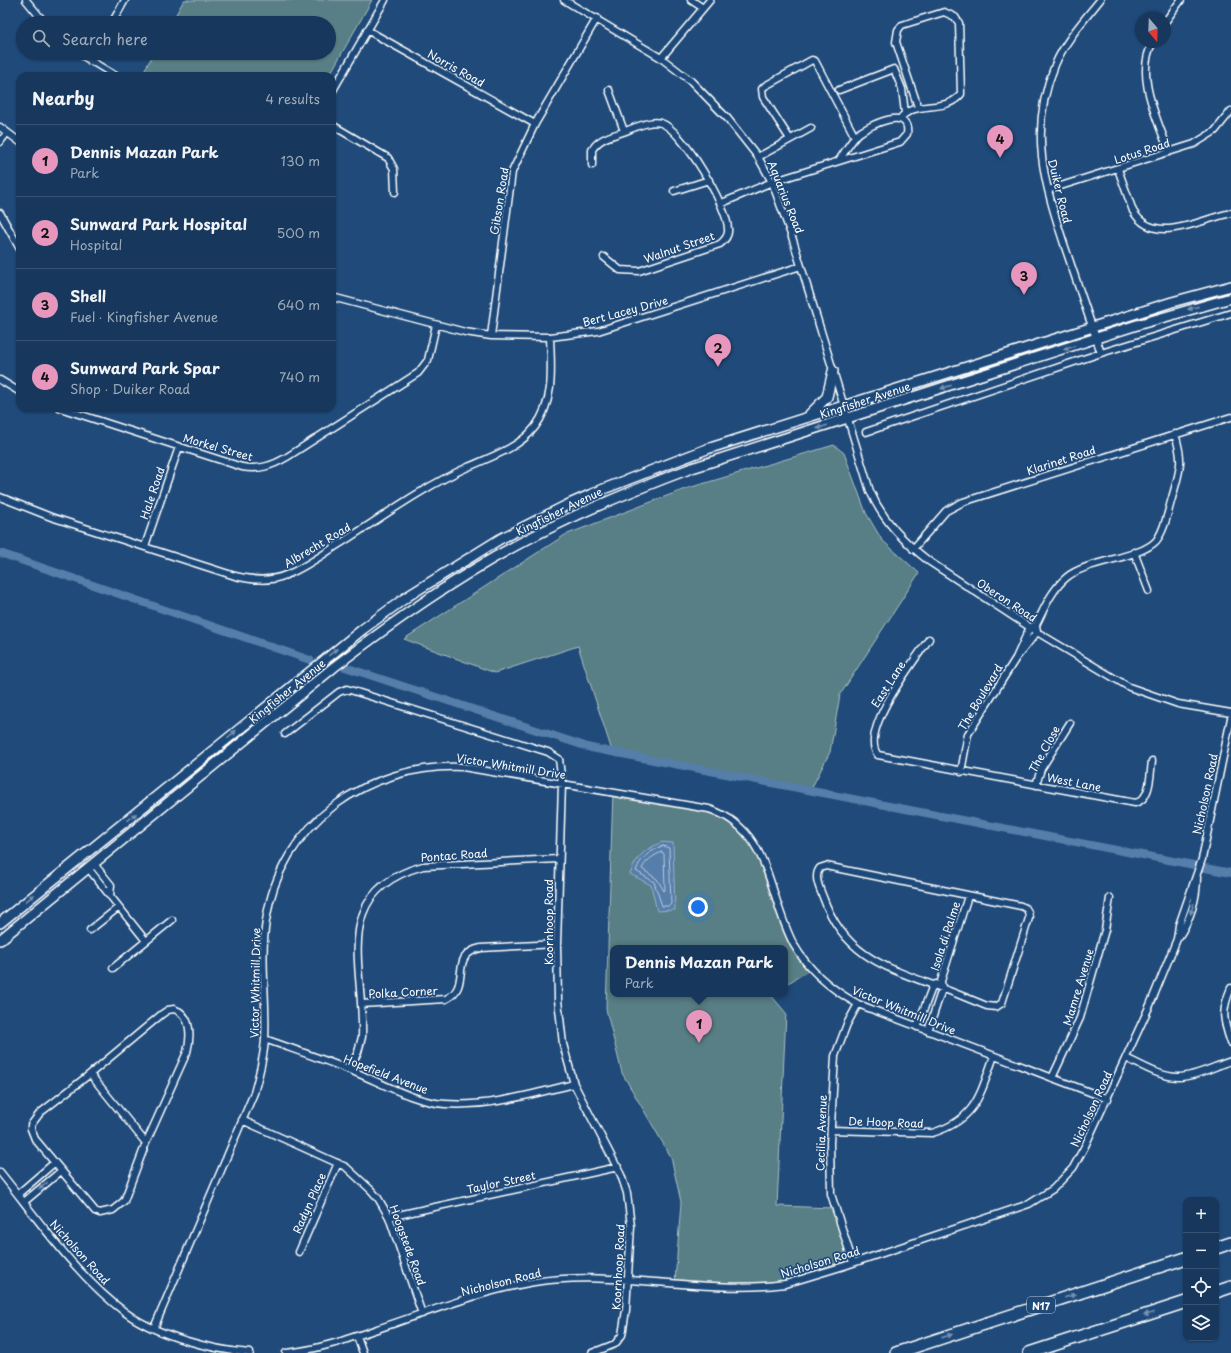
<!DOCTYPE html>
<html lang="en">
<head>
<meta charset="utf-8">
<style>
  body { margin:0; font-family:"Playpen Sans",sans-serif; background:#244365; color:#f1f3f6 }
  .controls { position:absolute; right:12px; bottom:12px; display:grid; overflow:hidden; border-radius:8px; box-shadow:0 1px 3px #0004 }
  .controls button { width:36px; height:36px; display:grid; place-items:center; padding:0; border:0; border-bottom:1px solid #365272; background:#17385c; color:#f1f3f6; font:20px sans-serif }
  .compass { position:absolute; left:1135px; top:12px; width:36px; height:36px; border-radius:50%; background:#17385c; box-shadow:0 1px 3px #0004; rotate:161deg }
  .you { position:absolute; left:698px; top:907px; width:14px; height:14px; margin:-10px; border:3px solid #fff; border-radius:50%; background:#1a73e8; box-shadow:0 0 0 6px #1a73e833 }
  .badge { display:grid; place-items:center; width:26px; height:26px; border-radius:50%; background:#e797bd; color:#111; font-size:13px; font-weight:700 }
  .pin { position:absolute; translate:-50% -33px; filter:drop-shadow(0 1px 2px #0008) }
  .pin::after { content:''; position:absolute; top:21px; width:14px; height:12px; background:inherit; clip-path:polygon(0 0,100% 0,50% 100%) }
  .popup { position:absolute; left:610px; top:945px; width:178px; height:52px; box-sizing:border-box; display:grid; place-content:center; border-radius:8px; background:#17385c; filter:drop-shadow(0 1px 3px #0005); font-size:13px; white-space:nowrap; color:#9eacbb }
  .popup b { font-size:15px; color:#f1f3f6 }
  .popup::after { content:''; position:absolute; left:50%; top:100%; margin-left:-8px; border:8px solid transparent; border-top-color:#17385c }
  .list { margin:0; padding:0; list-style:none }
  h2 { display:flex; justify-content:space-between; align-items:center; height:52px; margin:0; padding:0 16px; font-size:17px }
  h2 small { font-size:13px; font-weight:400; color:#9eacbb }
  .list li { display:grid; grid-template-columns:26px 1fr auto; gap:12px; align-items:center; box-sizing:border-box; height:72px; padding:0 16px; border-top:1px solid #365272 }
  .list b { display:block; font-size:15px; white-space:nowrap }
  .list p { margin:0; font-size:13px; white-space:nowrap; color:#9eacbb }
  .list em { font-size:13px; font-style:normal; color:#9eacbb }
  .icon { flex:none; width:22px; height:22px; fill:none; stroke:currentColor; stroke-width:2; stroke-linecap:round; stroke-linejoin:round }
  .map { position:relative; flex:none; width:1231px; height:1353px; overflow:hidden }
  .search { position:absolute; background:#17385c; box-shadow:0 1px 3px #0004; left:16px; top:16px; width:320px; height:44px; display:flex; align-items:center; gap:10px; box-sizing:border-box; padding:0 14px; border-radius:22px; color:#9eacbb; font-size:15px }
  .panel { position:absolute; background:#17385c; box-shadow:0 1px 3px #0004; left:16px; top:72px; width:320px; height:340px; border-radius:12px }
  .map>svg:first-child { display:block }
  .green { fill:#587f85; stroke:#acbfc2 }
  .water { fill:#557eaa; stroke:#99b2cc }
  .lines { fill:none; stroke-linecap:round; stroke-linejoin:round }
  .shore { stroke:#bbcbdd; stroke-width:1 }
  .canal { stroke:#557eaa; stroke-width:8 }
  .street-casing { stroke:#fff; stroke-width:9 }
  .secondary-casing { stroke:#fff; stroke-width:12 }
  .highway-casing { stroke:#fff; stroke-width:14 }
  .street { stroke:#1f4a7a; stroke-width:6 }
  .secondary { stroke:#1f4a7a; stroke-width:9 }
  .highway { stroke:#1f4a7a; stroke-width:11 }
  .oneway { fill:#7992af }
  .labels { text-anchor:middle; dominant-baseline:central; stroke-width:3.5; stroke-linejoin:round; paint-order:stroke }
  .shield { fill:#1f4a7a; stroke:#bcc9d7; stroke-width:1 }
  .shield-label { font-size:10px; font-weight:bold; fill:#fff }
  .street-label { font-size:11px; fill:#fff; stroke:#1f4a7a }
</style>
</head>
<body>
<div class="map">
<svg width="1231" height="1353" viewBox="0 0 1231 1353">
  <rect width="100%" height="100%" fill="#1f4a7a"/>
  <filter id="ink" filterUnits="userSpaceOnUse"><feTurbulence type="fractalNoise" baseFrequency=".025" numOctaves="2"/><feDisplacementMap in="SourceGraphic" scale="8" xChannelSelector="R" yChannelSelector="G"/><feConvolveMatrix kernelMatrix="1 2 1 2 8 2 1 2 1" color-interpolation-filters="sRGB"/></filter>
  <g filter="url(#ink)">
    <path class="green" d="M184 0H372L329 76H141L154 53H329V23H171Z
      M834 445 844 453 866 513 882 540 919 573 840 695 830 752 809 793 613 754 578 646 495 673 404 639 565 535 685 489Z
      M613 790 713 806 739 825 760 853 794 944 808 971 785 985V948H613V994H770L786 1013 777 1206 834 1208 847 1259 795 1279 758 1285 675 1282 681 1202 671 1157 622 1073 606 1009Z"/>
    <path class="water" d="M662 842 673 843 675 910 657 911 651 885 630 874C637 856 644 850 662 842Z"/>
    <g class="lines">
      <path class="shore" d="M663 846 669 848 671 904 669 906H662L654 882 636 871C640 858 650 851 663 846Z
        M662 852 664 854 665 890 664 891 657 879 642 869C645 861 654 855 662 852Z"/>
      <path class="canal" d="M0 553 310 660
        M345 667 591 748 1194 865
        M1205 868 1231 873"/>
      <defs>
        <path id="street" d="M26 0 45 23
          M564 0 661 58 691 81 728 119 758 157 772 182 793 240 870 491C883 521 904 542 930 562L1037 632 1129 687 1178 704 1231 713
          M691 0 703 8
          M1100 0C1084 20 1065 41 1055 65 1028 130 1044 183 1065 247 1077 283 1089 318 1101 353
          M1165 22 1181 0
          M112 23 125 0
          M367 30 535 124
          M1153 42C1134 75 1158 120 1169 152
          M78 53 116 76
          M661 58 710 0
          M90 61 95 53
          M609 90 624 131
          M839 90 894 69 902 89 905 113
          M332 92 385 0
          M900 119C914 99 946 114 961 94L959 23 955 17 944 12 902 25 898 30 896 42 918 107
          M332 125 388 158 394 169 395 192
          M0 127 20 142
          M790 139 763 97 762 89 765 86 812 60 815 61 855 137
          M0 142 7 133
          M758 157 811 128
          M592 165V150C599 138 611 136 623 132 634 128 649 120 661 123 682 129 728 207 728 229 729 235 725 240 720 244L639 271 620 270 604 257
          M1118 169 1133 211C1154 247 1200 219 1231 213
          M1048 190 1194 144 1215 131 1231 111
          M674 191 709 180
          M722 203 772 182 900 142 907 134C911 105 870 125 859 133 851 140 845 152 839 160
          M0 213 20 249
          M332 297 465 332 491 336 550 337 598 331 801 266
          M491 336 512 172 535 124 597 18
          M0 380 20 392
          M60 408 242 467C259 470 272 466 287 457L418 373 428 360 436 325
          M866 432 1101 353 1231 313
          M0 497 51 517 235 576C252 580 269 582 286 575 305 568 323 554 341 543 382 517 423 487 468 467 491 457 519 448 535 427 555 400 551 368 550 337
          M145 546 179 447
          M913 549 946 511 963 502 1231 417
          M1134 552 1149 591
          M929 639C915 660 858 732 878 755L1135 803C1151 800 1150 775 1152 761
          M1016 658 1037 632 1036 625C1044 609 1052 589 1067 577 1088 560 1139 559 1156 541 1165 530 1168 511 1172 498 1180 469 1184 463 1175 434
          M285 734 339 692 347 689 548 752 559 759 562 784 557 944 558 1000 563 1044 574 1084 621 1175 627 1193 631 1226 626 1310 622 1335 615 1344 592 1353
          M961 772 968 734 1016 658 1030 627 1034 626
          M1036 785 1041 769 1070 723
          M94 864 111 885 110 896
          M826 866 1021 906C1027 908 1029 911 1029 918L1002 1003 996 1007 987 1006C969 999 951 991 933 985 881 966 843 953 823 897 820 889 813 876 820 868Z
          M88 868 146 941
          M90 930 119 907
          M1178 938C1190 920 1197 899 1197 877
          M113 968 172 920
          M1231 988C1221 1011 1223 1020 1231 1043
          M361 1004 446 999C473 986 447 955 481 948L557 944
          M174 1009C192 1015 191 1037 187 1052L146 1143 124 1201 113 1210 100 1213 95 1211 35 1139 31 1129V1125L40 1113 90 1074 162 1014 168 1010Z
          M917 1027 933 985 936 984
          M928 1031 942 989 941 981 968 896
          M265 1039C295 1050 326 1060 357 1073 384 1084 415 1102 445 1104 490 1107 532 1094 574 1084
          M1126 1058C1141 1065 1160 1077 1178 1077 1195 1077 1215 1066 1231 1061
          M349 1070 358 1052 362 1037C365 967 329 892 423 866L558 859
          M90 1074 146 1143
          M1052 1078 1080 1018 1105 930 1110 898
          M242 1120 346 1167 371 1190 378 1198 389 1217 422 1314
          M831 1130 932 1133C976 1120 980 1095 994 1056
          M0 1172C38 1219 77 1277 126 1313 158 1336 212 1350 250 1353
          M18 1194 54 1163
          M24 1202 61 1171
          M389 1217 618 1167
          M299 1252 338 1163
          M853 1263 831 1194 830 1143 835 1056 847 1024 858 1004
          M154 1328 254 1093C259 1075 264 1058 265 1039 267 1000 260 960 266 921 280 823 368 763 463 767L709 809C772 830 767 895 794 945 809 971 832 990 858 1004L1108 1099
          M357 1336 363 1353
          M286 1353C317 1350 345 1340 374 1330 426 1313 480 1291 534 1282 617 1269 701 1295 785 1284L844 1266 1029 1204 1053 1189 1073 1168 1085 1146 1150 1005 1177 939 1179 925 1202 859 1231 718"/>
        <path id="secondary" d="M810 414 827 397 833 371
          M0 923 363 629 408 596 500 539 567 505 601 490 707 449 1172 302 1231 286
          M0 940 334 667C396 620 459 575 528 539 581 511 636 489 692 468L1137 325 1231 298"/>
        <path id="highway" d="M1216 1248 1231 1243
          M1216 1292 1231 1287
          M896 1353 1186 1258
          M1029 1353 1186 1302"/>
      </defs>
      <use href="#street" class="street-casing"/>
      <use href="#secondary" class="secondary-casing"/>
      <use href="#highway" class="highway-casing"/>
      <use href="#street" class="street"/>
      <use href="#secondary" class="secondary"/>
      <use href="#highway" class="highway"/>
    </g>
    <defs><path id="oneway-solid" d="M-6-.8H1V-3.2L6.5 0L1 3.2V.8H-6Z"/></defs>
    <g class="oneway">
      <use href="#oneway-solid" transform="translate(1193 308) rotate(164)"/>
      <use href="#oneway-solid" transform="translate(1069 348) rotate(162)"/>
      <use href="#oneway-solid" transform="translate(946 387) rotate(162)"/>
      <use href="#oneway-solid" transform="translate(822 427) rotate(162)"/>
      <use href="#oneway-solid" transform="translate(333 652) rotate(-39)"/>
      <use href="#oneway-solid" transform="translate(232 734) rotate(-40)"/>
      <use href="#oneway-solid" transform="translate(132 817) rotate(-39)"/>
      <use href="#oneway-solid" transform="translate(30 898) rotate(-39)"/>
      <use href="#oneway-solid" transform="translate(1192 909) rotate(106)"/>
      <use href="#oneway-solid" transform="translate(43 1186) rotate(141)"/>
      <use href="#oneway-solid" transform="translate(1070 1296) rotate(-18)"/>
      <use href="#oneway-solid" transform="translate(1149 1314) rotate(162)"/>
      <use href="#oneway-solid" transform="translate(947 1336) rotate(-18)"/>
    </g>
  </g>
  <g class="labels">
    <rect class="shield" x="1027" y="1297" width="28" height="16" rx="3"/>
    <g class="shield-label">
      <text x="1041" y="1305">N17</text>
    </g>
    <g class="street-label">
      <text transform="translate(456 68) rotate(29)">Norris Road</text>
      <text transform="translate(1142 151) rotate(-18)">Lotus Road</text>
      <text transform="translate(1060 191) rotate(76)">Duiker Road</text>
      <text transform="translate(786 197) rotate(68)">Aquarius Road</text>
      <text transform="translate(499 201) rotate(-81)">Gibson Road</text>
      <text transform="translate(679 247) rotate(-19)">Walnut Street</text>
      <text transform="translate(625 311) rotate(-15)">Bert Lacey Drive</text>
      <text transform="translate(865 400) rotate(-18)">Kingfisher Avenue</text>
      <text transform="translate(218 447) rotate(16)">Morkel Street</text>
      <text transform="translate(1061 460) rotate(-18)">Klarinet Road</text>
      <text transform="translate(152 493) rotate(-71)">Hale Road</text>
      <text transform="translate(559 511) rotate(-26)">Kingfisher Avenue</text>
      <text transform="translate(317 545) rotate(-31)">Albrecht Road</text>
      <text transform="translate(1007 600) rotate(33)">Oberon Road</text>
      <text transform="translate(888 684) rotate(-57)">East Lane</text>
      <text transform="translate(287 691) rotate(-39)">Kingfisher Avenue</text>
      <text transform="translate(980 697) rotate(-59)">The Boulevard</text>
      <text transform="translate(1044 749) rotate(-61)">The Close</text>
      <text transform="translate(511 766) rotate(9)">Victor Whitmill Drive</text>
      <text transform="translate(1074 782) rotate(11)">West Lane</text>
      <text transform="translate(1205 794) rotate(-78)">Nicholson Road</text>
      <text transform="translate(454 855) rotate(-4)">Pontac Road</text>
      <text transform="translate(548 922) rotate(-90)">Koornhoop Road</text>
      <text transform="translate(945 936) rotate(-72)">Isola di Palme</text>
      <text transform="translate(255 983) rotate(-89)">Victor Whitmill Drive</text>
      <text transform="translate(1078 987) rotate(-73)">Mamre Avenue</text>
      <text transform="translate(403 992) rotate(-3)">Polka Corner</text>
      <text transform="translate(904 1010) rotate(22)">Victor Whitmill Drive</text>
      <text transform="translate(386 1074) rotate(21)">Hopefield Avenue</text>
      <text transform="translate(1091 1109) rotate(-65)">Nicholson Road</text>
      <text transform="translate(886 1122) rotate(2)">De Hoop Road</text>
      <text transform="translate(821 1133) rotate(-88)">Cecilia Avenue</text>
      <text transform="translate(501 1182) rotate(-12)">Taylor Street</text>
      <text transform="translate(309 1203) rotate(-66)">Radyn Place</text>
      <text transform="translate(408 1245) rotate(70)">Hoogstede Road</text>
      <text transform="translate(80 1252) rotate(48)">Nicholson Road</text>
      <text transform="translate(820 1262) rotate(-17)">Nicholson Road</text>
      <text transform="translate(618 1267) rotate(-87)">Koornhoop Road</text>
      <text transform="translate(501 1282) rotate(-14)">Nicholson Road</text>
    </g>
  </g>
</svg>
<div class="controls">
<button>+</button>
<button>−</button>
<button><svg class="icon" aria-label="locate" viewBox="0 0 24 24"><circle cx="12" cy="12" r="6"/><path d="M12 2v4M12 18v4M2 12h4M18 12h4"/></svg></button>
<button><svg class="icon" aria-label="layers" viewBox="0 0 24 24"><path d="M12 4l9 5-9 5-9-5zM3 14l9 5 9-5"/></svg></button>
</div>
<svg class="compass" viewBox="-18 -18 36 36"><path d="M0-13l5 13h-10z" fill="#e53935"/><path d="M0 13l5-13h-10z" fill="#9eacbb"/></svg>
<div class="you"></div>
<div class="pin badge" style="left:699px;top:1043px">1</div>
<div class="popup"><b>Dennis Mazan Park</b>Park</div>
<div class="pin badge" style="left:718px;top:367px">2</div>
<div class="pin badge" style="left:1024px;top:295px">3</div>
<div class="pin badge" style="left:1000px;top:158px">4</div>
<div class="search"><svg class="icon" aria-label="search" viewBox="0 0 24 24"><circle cx="10" cy="10" r="6"/><path d="M15 15l6 6"/></svg>Search here</div>
<section class="panel">
<h2>Nearby<small>4 results</small></h2>
<ul class="list">
<li><span class="badge">1</span><div><b>Dennis Mazan Park</b><p>Park</p></div><em>130 m</em></li>
<li><span class="badge">2</span><div><b>Sunward Park Hospital</b><p>Hospital</p></div><em>500 m</em></li>
<li><span class="badge">3</span><div><b>Shell</b><p>Fuel · Kingfisher Avenue</p></div><em>640 m</em></li>
<li><span class="badge">4</span><div><b>Sunward Park Spar</b><p>Shop · Duiker Road</p></div><em>740 m</em></li>
</ul>
</section>
</div>
</body>
</html>
